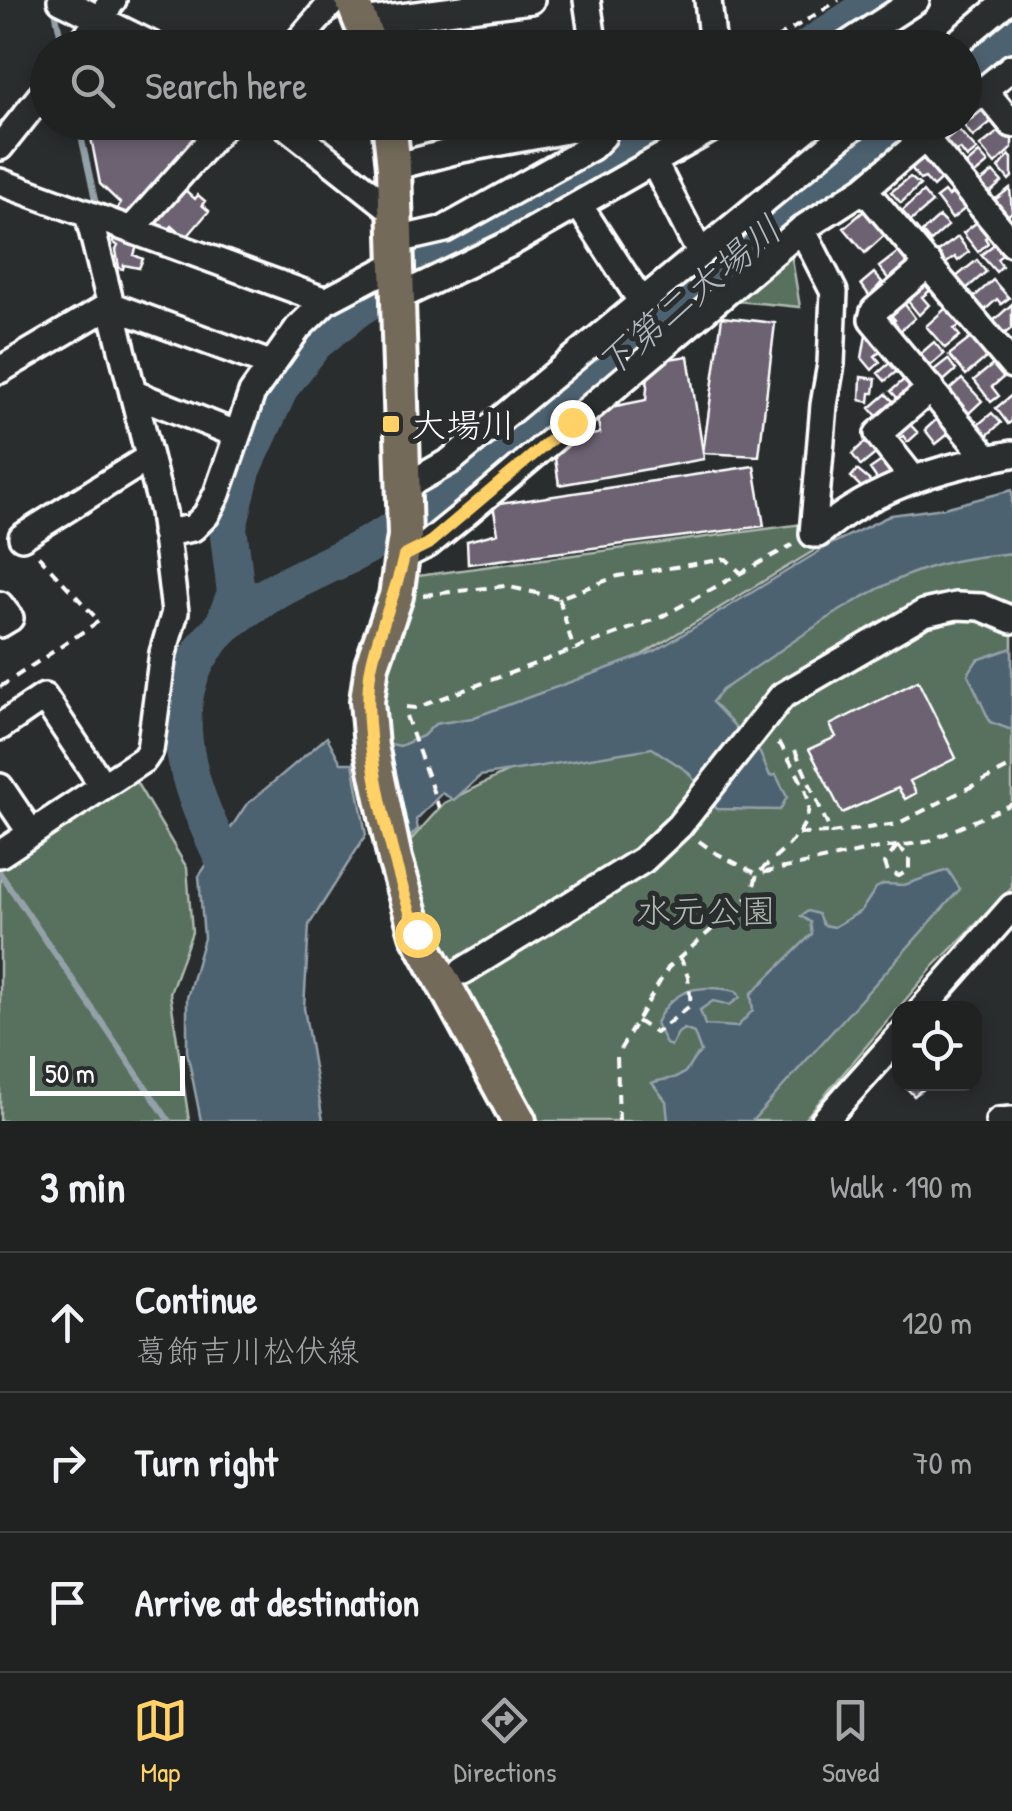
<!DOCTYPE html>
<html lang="en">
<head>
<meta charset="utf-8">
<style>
  body { margin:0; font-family:"Patrick Hand","Klee One",sans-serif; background:#2d2f2f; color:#f1f3f6 }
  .controls { position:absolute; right:30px; bottom:30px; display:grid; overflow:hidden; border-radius:20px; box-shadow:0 5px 15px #0003 }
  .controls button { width:90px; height:90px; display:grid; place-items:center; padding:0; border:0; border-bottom:2px solid #3d3f40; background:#202222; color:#f1f3f6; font:50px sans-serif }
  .scale { position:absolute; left:30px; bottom:25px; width:155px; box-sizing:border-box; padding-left:10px; border:5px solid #fff; border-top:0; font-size:28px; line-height:35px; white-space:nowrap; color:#fff; -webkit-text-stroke:8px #2a2d2e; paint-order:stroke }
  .stop { position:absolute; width:30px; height:30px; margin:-22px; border:8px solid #ffd166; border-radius:50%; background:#fff }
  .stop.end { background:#ffd166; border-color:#fff; box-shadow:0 2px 10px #0008 }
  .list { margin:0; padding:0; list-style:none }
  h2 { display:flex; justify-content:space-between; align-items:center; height:130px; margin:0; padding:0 40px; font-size:42px }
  h2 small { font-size:32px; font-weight:400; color:#a2a4a5 }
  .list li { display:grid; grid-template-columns:65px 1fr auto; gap:30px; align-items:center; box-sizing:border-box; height:140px; padding:0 40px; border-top:2px solid #3d3f40 }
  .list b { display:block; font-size:38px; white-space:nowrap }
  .list p { margin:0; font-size:32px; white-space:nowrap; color:#a2a4a5 }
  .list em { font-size:32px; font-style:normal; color:#a2a4a5 }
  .icon { flex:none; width:55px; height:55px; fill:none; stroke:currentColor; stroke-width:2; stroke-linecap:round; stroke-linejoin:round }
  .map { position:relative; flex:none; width:1012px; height:1121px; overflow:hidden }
  .search { position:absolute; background:#202222; box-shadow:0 5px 15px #0003; left:30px; right:30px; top:30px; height:110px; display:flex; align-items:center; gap:25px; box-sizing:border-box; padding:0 35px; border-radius:55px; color:#a2a4a5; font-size:38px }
  .sheet { height:550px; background:#202222 }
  nav { display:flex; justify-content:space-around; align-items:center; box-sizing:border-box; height:140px; border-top:2px solid #3d3f40; background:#202222; font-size:28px; color:#a2a4a5 }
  nav a { display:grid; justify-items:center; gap:5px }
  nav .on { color:#ffd166 }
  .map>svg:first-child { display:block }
  .green { fill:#58715e; stroke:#acb8ae; stroke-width:2.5 }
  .water { fill:#4d6270; stroke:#94a1a9; stroke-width:2.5 }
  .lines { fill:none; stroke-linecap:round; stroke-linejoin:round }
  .stream { stroke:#94a1a9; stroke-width:6 }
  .river { stroke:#4d6270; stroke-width:38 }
  .building { fill:#6c6272; stroke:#fff; stroke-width:2.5 }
  .minor-casing { stroke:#fff; stroke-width:32 }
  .major-casing { stroke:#fff; stroke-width:40 }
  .path { stroke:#fff; stroke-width:4; stroke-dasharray:10 8; stroke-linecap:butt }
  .minor { stroke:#2a2d2e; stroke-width:25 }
  .major { stroke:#736b5a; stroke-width:32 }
  .route { stroke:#ffd166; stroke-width:12 }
  .poi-dot { fill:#ffd166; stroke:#2a2d2e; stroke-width:4 }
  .labels { text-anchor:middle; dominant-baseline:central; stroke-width:10; stroke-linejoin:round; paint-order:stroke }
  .poi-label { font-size:35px; fill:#fff; stroke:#2a2d2e; text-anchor:start }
  .park-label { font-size:35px; fill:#acb8ae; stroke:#2a2d2e }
  .water-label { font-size:38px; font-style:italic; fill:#afb8bf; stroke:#2a2d2e }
</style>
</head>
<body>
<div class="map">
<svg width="1012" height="1121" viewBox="0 0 1012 1121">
  <rect width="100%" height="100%" fill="#2a2d2e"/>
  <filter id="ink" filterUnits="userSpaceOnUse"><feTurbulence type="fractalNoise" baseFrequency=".01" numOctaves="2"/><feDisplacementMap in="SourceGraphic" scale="20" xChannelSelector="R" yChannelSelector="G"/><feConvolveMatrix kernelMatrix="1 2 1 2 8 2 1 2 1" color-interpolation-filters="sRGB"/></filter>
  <g filter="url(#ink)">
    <path class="green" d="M790 247 800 307 726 300Z
      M802 524 820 547 391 807 374 725 403 596 418 576Z
      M1012 553V888L934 966 803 1121H524L432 952 402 850 444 803 946 555Z
      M135 780 187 868 192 932 170 993 189 1121H0V869Z"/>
    <path class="water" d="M1012 490V553C983 556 956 559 928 568 859 589 784 650 722 690L712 702 760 753 770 776 776 775 787 797 780 810 717 809 687 771 652 748 480 776 454 800 442 793 416 820 418 829 405 842 386 743 400 746 423 736 435 724 472 718 655 651 833 543 891 515 944 508Z
      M1012 648V729H1009L990 722 968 674 977 660Z
      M327 737 341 763H353L366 835 309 925 304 1008 323 1121H201L187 1051V998L204 938 199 876 246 805Z
      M948 870 960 889 752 1121H668L666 1101 652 1083C663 1078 676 1081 685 1072 692 1065 692 1058 701 1052L694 1033 684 1029 678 1033 671 1046 666 1044 656 1023C673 987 700 984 736 991L740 997 730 1005 713 1001 700 1010 705 1025 737 1027 753 1010 751 994 812 934 810 922 801 916 808 911 818 914 823 925 834 927 861 911 876 888 884 884 904 885Z"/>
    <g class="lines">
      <path class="stream" d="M54 6 63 48
        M78 122 97 209
        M0 873 169 1121"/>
      <path class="river" d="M808 48 880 0
        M964 65 1012 27
        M225 622 236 593 228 527 242 470 280 387 314 343 359 307 543 196 681 122
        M239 893C222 852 197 809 188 766 159 635 251 602 349 555 381 539 411 520 442 502L894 122"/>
    </g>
    <path class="building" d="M475 27 477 48H417L415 33Z
      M981 107 992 121 973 137 962 123Z
      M88 122H216L128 220 117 210 120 203 100 184Z
      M957 128 977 150 967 158 960 149 953 152 950 148 947 152 939 143Z
      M1003 128 1012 139V148L995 164 980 146Z
      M979 153 988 163 970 178 962 168Z
      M927 154 945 176 933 187 925 178 920 180 910 166Z
      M1009 155 1012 158V177L1009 180 999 168Z
      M993 172 1002 182 986 196 977 185Z
      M910 177 920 185 901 203 891 192Z
      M1010 188 1012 212 1004 219 991 203Z
      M184 189 195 199 198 195 205 201 202 205 209 211 186 238 172 226 166 233 154 223Z
      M923 192 932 203 911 221 902 211Z
      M944 192 948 197 954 192 967 207 952 219 936 198Z
      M865 210 886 234 865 253 844 228Z
      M939 217 948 226 930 242 922 232Z
      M981 219 992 232 985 238 988 243 978 252 963 233Z
      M113 234 138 243 134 255 143 259 139 268 124 265 123 269 119 268 116 250 118 246 113 242Z
      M958 237 969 252 958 261 955 257 945 264 936 253Z
      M998 241 1008 250 997 259 1002 266 996 272 981 255Z
      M901 250 914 266 893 285 879 267Z
      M977 260 986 272 965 290 956 277Z
      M874 273 882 282 877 288 882 293 873 301 861 284Z
      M923 277 933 288 922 297 929 305 919 315 903 295Z
      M993 280 1009 298 1001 304 997 299 985 310 974 297Z
      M901 299 915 318 896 335 888 326 895 320 886 310Z
      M1012 304V328L1003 335 992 322Z
      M946 308 961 325 954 329 960 336 945 348 926 326Z
      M722 317 775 323 759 456 703 453Z
      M872 331 884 349 875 356 880 362 872 370 862 358 866 335Z
      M971 338 987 357 966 375 949 355Z
      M934 342 944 354 928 368 919 355Z
      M688 356 704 459 559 485 553 445 600 433 596 410 646 400 649 362Z
      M948 359 956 370 939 385 930 373Z
      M893 360 901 368 885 381 878 373Z
      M994 364 1006 375 992 387 999 396 991 402 974 380Z
      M861 377 876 379 874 393H870L869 402 860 400Z
      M907 377 918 388 902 403 891 391Z
      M962 379 982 401 967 415 947 392Z
      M886 394 897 405 881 421 870 408Z
      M1012 395V421L1008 424 996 408Z
      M992 413 1001 423 984 438 974 428Z
      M939 417 952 431 936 444 925 430Z
      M906 420 918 433 908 442 903 436 896 441 890 433Z
      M869 438 879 451 861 466 852 454Z
      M886 458 896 473 881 485 870 469Z
      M754 466 764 526 468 564 467 541 498 533 493 505Z
      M857 470 874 484 866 492 851 477Z
      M918 681 956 758 910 781 916 793 905 799 898 788 842 813 809 749 836 737 830 725Z
      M903 1084H929L914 1096Z"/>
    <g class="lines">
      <defs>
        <path id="minor" d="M61 0 158 48
          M587 0 594 48
          M708 0 713 48
          M362 22 531 0
          M78 48 113 0
          M293 48 334 0
          M842 48 916 0
          M951 48 1008 0
          M984 90 1012 124
          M964 106 1012 67
          M281 122 395 212
          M925 138 1012 243
          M0 147 48 87
          M654 163 700 253
          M394 167 462 149 611 122
          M0 182 326 301
          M864 189 1012 365
          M579 205 641 301
          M132 229 227 122
          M802 229 834 292 831 364 824 405 813 534
          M397 240 445 229 592 147 603 136 604 122
          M929 264 874 311 872 319 988 459
          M399 297 509 244 723 122
          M0 370 110 305 270 364
          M133 393 236 434
          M914 480 878 434 931 388
          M403 488 450 461 859 122
          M165 533 193 528 206 515 217 494 252 393 298 328 326 301 398 263
          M813 534H818C872 487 942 467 1012 454
          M22 537 148 458
          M404 556 428 544 466 513 754 269 802 229 864 189 944 122
          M0 605 10 618 0 624
          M0 727 44 697 103 786
          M0 787 31 833
          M0 854 144 759 150 750 163 653 175 612 163 512 88 214
          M463 971 643 860 679 826 782 696 924 613 956 606 981 607 1012 620
          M923 1008 1012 907
          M824 1121 900 1036
          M999 1121 1012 1120"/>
        <path id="major" d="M352 0 371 48
          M389 122 394 167 405 536 396 596 372 665 367 701 371 746 395 859 417 934 519 1121"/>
      </defs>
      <use href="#minor" class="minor-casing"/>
      <use href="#major" class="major-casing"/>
      <path class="path" d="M761 48 839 0
        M423 595 505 586 559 598 618 576 726 559 740 572
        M559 598 574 651
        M0 687 99 621 36 553
        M406 707 416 708 661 617 792 545
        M406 716 439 808
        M795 750 831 833 897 824 1012 766
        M799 834 831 833
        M699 841 714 852 757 874C777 855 817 828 807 796 802 779 789 761 781 745L775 741
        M897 846 909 856V870L899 876 888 872 885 863Z
        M637 1021 656 1033 691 1005 688 977 681 959
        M619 1121 617 1055 668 968 752 894 757 874 873 849 927 842 1012 804"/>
      <use href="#minor" class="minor"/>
      <use href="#major" class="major"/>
    </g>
  </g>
  <g class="lines" filter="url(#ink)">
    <path class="route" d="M417 934C394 864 358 739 371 668 378 630 396 594 404 556L428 544 572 422"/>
  </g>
  <rect class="poi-dot" x="381" y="414" width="20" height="20" rx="5"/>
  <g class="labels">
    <g class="poi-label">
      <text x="411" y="424">大場川</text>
    </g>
    <g class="park-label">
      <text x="706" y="910">水元公園</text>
    </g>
    <g class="water-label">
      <text transform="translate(688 296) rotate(-40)">下第二大場川</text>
    </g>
  </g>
</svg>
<div class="controls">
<button><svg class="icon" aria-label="locate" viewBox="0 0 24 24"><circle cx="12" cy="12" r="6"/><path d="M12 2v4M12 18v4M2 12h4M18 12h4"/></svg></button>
</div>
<div class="scale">50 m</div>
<div class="stop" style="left:417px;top:934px"></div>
<div class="stop end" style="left:572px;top:422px"></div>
<div class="search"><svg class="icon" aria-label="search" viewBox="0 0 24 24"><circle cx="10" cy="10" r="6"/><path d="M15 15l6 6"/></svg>Search here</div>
</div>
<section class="sheet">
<h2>3 min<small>Walk · 190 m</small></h2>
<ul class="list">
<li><svg class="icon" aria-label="ahead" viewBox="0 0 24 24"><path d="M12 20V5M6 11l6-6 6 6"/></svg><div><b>Continue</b><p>葛飾吉川松伏線</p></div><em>120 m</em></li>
<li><svg class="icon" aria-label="right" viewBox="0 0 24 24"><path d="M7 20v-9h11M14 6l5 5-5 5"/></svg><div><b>Turn right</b></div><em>70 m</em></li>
<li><svg class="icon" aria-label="arrive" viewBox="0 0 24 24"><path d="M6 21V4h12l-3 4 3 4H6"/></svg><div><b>Arrive at destination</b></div></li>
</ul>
</section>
<nav>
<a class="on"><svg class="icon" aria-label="map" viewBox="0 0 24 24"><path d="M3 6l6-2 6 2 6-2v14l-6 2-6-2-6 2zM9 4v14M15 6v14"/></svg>Map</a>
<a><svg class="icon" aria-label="directions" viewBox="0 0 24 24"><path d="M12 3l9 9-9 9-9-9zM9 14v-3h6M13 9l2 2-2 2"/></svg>Directions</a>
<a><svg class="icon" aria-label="saved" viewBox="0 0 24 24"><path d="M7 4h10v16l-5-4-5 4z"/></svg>Saved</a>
</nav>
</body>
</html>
